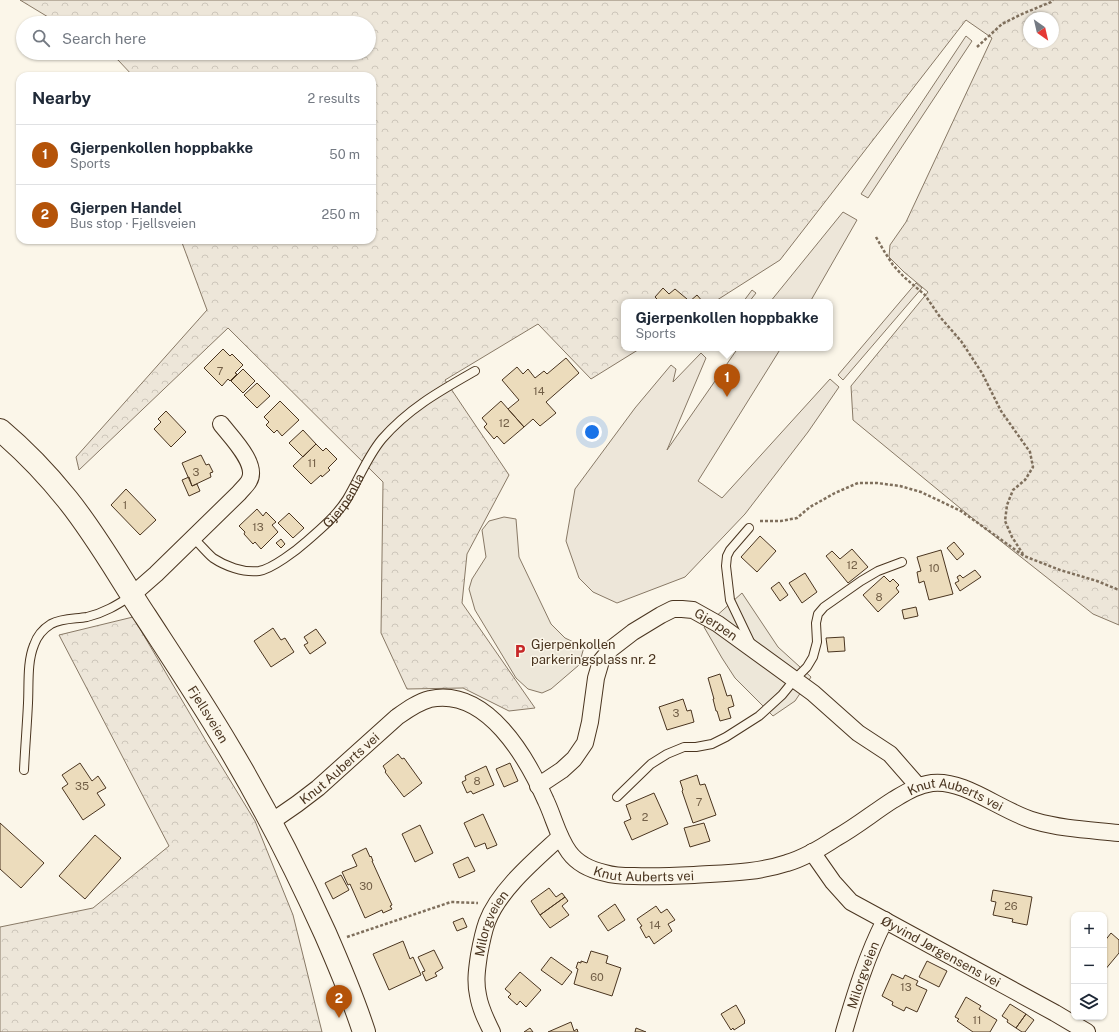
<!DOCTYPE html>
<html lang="en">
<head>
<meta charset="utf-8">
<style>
  body { margin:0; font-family:"Public Sans",sans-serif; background:#f6f6f7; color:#1f2937 }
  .controls { position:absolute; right:12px; bottom:12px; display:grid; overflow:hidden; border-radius:8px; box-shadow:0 1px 3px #0004 }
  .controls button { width:36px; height:36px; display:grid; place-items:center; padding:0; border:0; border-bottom:1px solid #e0e1e3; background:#fff; color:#1f2937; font:20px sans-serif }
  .compass { position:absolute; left:1023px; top:12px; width:36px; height:36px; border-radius:50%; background:#fff; box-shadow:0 1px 3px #0004; rotate:146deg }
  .you { position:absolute; left:592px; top:432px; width:14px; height:14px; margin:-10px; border:3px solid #fff; border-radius:50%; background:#1a73e8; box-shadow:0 0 0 6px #1a73e833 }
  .badge { display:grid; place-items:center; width:26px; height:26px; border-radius:50%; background:#b45309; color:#fff; font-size:13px; font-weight:700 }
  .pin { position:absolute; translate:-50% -33px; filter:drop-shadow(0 1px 2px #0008) }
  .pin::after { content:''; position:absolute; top:21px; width:14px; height:12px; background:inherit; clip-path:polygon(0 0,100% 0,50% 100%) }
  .popup { position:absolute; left:621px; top:299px; width:212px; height:52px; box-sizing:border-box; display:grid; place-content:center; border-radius:8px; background:#fff; filter:drop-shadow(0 1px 3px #0005); font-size:13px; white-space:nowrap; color:#747a83 }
  .popup b { font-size:15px; color:#1f2937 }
  .popup::after { content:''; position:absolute; left:50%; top:100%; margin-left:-8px; border:8px solid transparent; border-top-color:#fff }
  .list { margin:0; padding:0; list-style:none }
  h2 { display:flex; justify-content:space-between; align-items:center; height:52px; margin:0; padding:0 16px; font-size:17px }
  h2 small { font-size:13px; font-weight:400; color:#747a83 }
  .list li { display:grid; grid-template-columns:26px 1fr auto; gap:12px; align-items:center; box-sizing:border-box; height:60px; padding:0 16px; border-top:1px solid #e0e1e3 }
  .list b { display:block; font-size:15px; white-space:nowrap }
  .list p { margin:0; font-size:13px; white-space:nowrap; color:#747a83 }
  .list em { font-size:13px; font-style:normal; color:#747a83 }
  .icon { flex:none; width:22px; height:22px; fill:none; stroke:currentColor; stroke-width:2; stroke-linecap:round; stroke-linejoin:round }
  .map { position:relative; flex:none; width:1119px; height:1032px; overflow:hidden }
  .search { position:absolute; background:#fff; box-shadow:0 1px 3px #0004; left:16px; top:16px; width:360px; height:44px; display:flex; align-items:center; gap:10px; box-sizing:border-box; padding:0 14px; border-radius:22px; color:#747a83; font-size:15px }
  .panel { position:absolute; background:#fff; box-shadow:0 1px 3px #0004; left:16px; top:72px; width:360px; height:172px; border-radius:12px }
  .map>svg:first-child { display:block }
  .forest { fill:url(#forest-crowns); stroke:#887966; fill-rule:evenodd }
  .pitch { fill:#ede6d9; stroke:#887966 }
  .parking { fill:#ede7d9; stroke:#887966 }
  .building { fill:#ecdcbc; stroke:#4a3520 }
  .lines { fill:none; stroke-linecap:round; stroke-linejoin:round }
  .lane-casing { stroke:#4a3520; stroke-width:10 }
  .street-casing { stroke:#4a3520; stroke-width:18 }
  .secondary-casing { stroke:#4a3520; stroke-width:24 }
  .path { stroke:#7f6f5c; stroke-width:2.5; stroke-dasharray:3 2; stroke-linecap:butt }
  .lane { stroke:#fbf6e9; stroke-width:8 }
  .street { stroke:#fbf6e9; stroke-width:16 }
  .secondary { stroke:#fbf6e9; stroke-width:22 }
  .labels { text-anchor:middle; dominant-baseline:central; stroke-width:3; stroke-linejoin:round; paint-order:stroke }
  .number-label { font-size:11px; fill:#725f47 }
  .street-label { font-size:13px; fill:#4a3520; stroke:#fbf6e9 }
  .poi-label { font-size:13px; fill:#4a3520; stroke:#fbf6e9; text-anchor:start }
</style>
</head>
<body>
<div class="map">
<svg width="1119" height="1032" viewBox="0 0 1119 1032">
  <defs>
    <pattern id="forest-crowns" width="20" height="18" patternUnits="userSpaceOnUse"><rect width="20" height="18" fill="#ede6d9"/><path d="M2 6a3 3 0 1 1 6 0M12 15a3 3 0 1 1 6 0" fill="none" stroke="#cdc6ba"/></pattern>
  </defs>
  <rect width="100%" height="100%" fill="#fbf6e9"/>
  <path class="forest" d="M20 0H1119V625L1093 614 988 531 853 420 851 386 928 292 904 272 889 257 890 245 906 222 992 38 966 20 780 260 714 302H624V348H641L591 379 538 324 445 380 509 475 467 554 462 603 535 708 509 711 463 688 407 689 381 633 383 482 228 328 79 470 76 457 207 310 181 240H372V76H133L118 60 107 53H369V23H58ZM1029 18H1053V42H1029Z
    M133 617 206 741 255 821 293 915 322 1032H0V927L93 908 169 846 59 635Z"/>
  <path class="pitch" d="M966 36 972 41 868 198 861 194Z
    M843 212 857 220 810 302H770Z
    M916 283 922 288 843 380 838 375Z
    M752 290 756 293 749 302H743Z
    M738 348H781L698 481 722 498 830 379 839 387 808 432 745 514 685 577 617 603 593 592 579 578 566 541 575 489 635 408 671 365 676 369 673 382 701 353 706 358 667 450Z"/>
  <path class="parking" d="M504 517 516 519 519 557 551 624 565 638 584 647 579 665 551 689 542 693 528 689 516 678 475 610 469 589 472 579 486 557 482 530 489 521Z
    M742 593 778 647 811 677 795 701 773 716 735 678 722 658 704 627Z"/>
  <path class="building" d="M663 288 669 294 675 289 687 299 684 302H660L655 297Z
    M697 295 703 302H689Z
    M223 349 230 356 232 354 243 365 235 373 237 374 230 381 228 379 222 386 204 368Z
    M566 358 579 373 546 402 556 413 540 426 533 419 524 427 508 409 519 400 502 380 517 367 523 374 528 369 535 378 544 371 547 374Z
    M243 369 255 381 243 393 231 381Z
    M257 383 270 396 257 408 244 395Z
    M280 401 299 420 282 436 277 430 274 433 266 425 269 422 264 417Z
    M501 401 524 427 504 444 497 436 494 439 484 427 487 424 482 418Z
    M166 411 186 432 171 447 154 429 161 422 158 419Z
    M303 430 316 444 303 457 289 443Z
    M316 444 323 451 326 448 337 459 328 468 330 470 322 477 321 475 311 484 293 466Z
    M201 455 206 465 209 464 213 472 210 473 211 477 192 486 182 463Z
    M189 477 192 486 197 484 200 491 189 496 182 480Z
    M126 489 156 520 140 535 111 505Z
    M257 509 263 516 266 512 276 522 272 525 278 532 261 549 255 542 253 544 244 534 245 532 239 526Z
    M289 513 304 528 293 538 278 523Z
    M760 536 776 551 757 572 741 557Z
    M281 539 285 544 281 548 276 543Z
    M954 542 964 554 957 560 947 548Z
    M852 549 868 567 848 583 826 556 832 551 840 559Z
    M941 550 953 594 929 600 924 581 919 583 917 572 921 571 917 557Z
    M975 570 981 577 960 591 955 583 959 581 957 577 960 575 963 578Z
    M805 573 817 592 802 603 789 583Z
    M884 576 890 582 893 579 899 585 896 588 899 592 878 612 863 595Z
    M779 582 788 595 780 601 771 588Z
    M916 607 918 616 904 619 902 610Z
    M273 628 281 640 285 638 294 652 271 667 254 641Z
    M316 629 326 643 310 654 304 645 308 643 304 637Z
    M844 637 845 651 828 652 826 638Z
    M720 674 727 696 731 695 734 706 728 708 731 718 720 721 717 711H716L713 699H714L708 678Z
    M683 699 687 711 691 710 694 722 667 730 659 707Z
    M398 754 402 759 404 758 422 783 404 797 385 772 386 771 383 766Z
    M80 763 92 781 98 776 106 788 97 793 105 805 83 820 62 788 68 784 62 775Z
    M510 763 518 781 504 787 496 769Z
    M486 766 494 785 473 794 471 791 467 793 462 782 466 780 465 776Z
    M697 775 700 785 705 784 716 815 693 823 682 791 683 790 680 781Z
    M654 793 668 824 632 840 624 822 631 819 626 805Z
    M483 814 497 845 487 849 485 843 475 847 464 823Z
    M0 823 44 863 21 888 0 869Z
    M704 823 710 841 690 847 684 828Z
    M420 825 433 853 415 862 402 834Z
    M95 835 121 858 85 899 59 876Z
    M366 848 370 857 371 856 373 861H372L392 905 390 906 392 909 383 913 382 910 365 918 350 884 348 885 342 872 357 866 352 855Z
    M468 857 475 871 459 878 453 864Z
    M341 875 349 890 333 899 325 883Z
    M549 888 556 897 562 893 565 897 540 915 531 901Z
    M993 890 1032 897 1027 925 1012 922 1013 919 993 915 996 902 991 901Z
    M565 897 568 901 562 906 569 915 550 928 540 915Z
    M615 904 625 920 608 931 598 916Z
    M656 906 661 913 667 909 675 920 668 924 672 931 654 944 649 936 646 938 640 927 642 926 637 919Z
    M463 918 467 927 457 931 453 922Z
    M1111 933 1119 940V953L1104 971V942Z
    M403 941 410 959 413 957 421 975 389 990 373 954Z
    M434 950 443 968 435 973 437 976 426 981 422 972 425 971 418 957Z
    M591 951 608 956 606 963 621 968 612 996 574 984 578 969 576 968 578 962 581 963V961L587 963Z
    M551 957 572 972 562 985 541 970Z
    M927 961 947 971 939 987 919 977Z
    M520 972 541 990 526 1007 520 1001 517 1005 508 997 511 994 505 989Z
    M892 974 903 979 905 975 918 981 916 985 927 990 917 1012 906 1007 904 1011 892 1005 893 1002 882 996Z
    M966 997 981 1006 979 1009 997 1020 990 1032H973L957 1021 959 1019 955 1017Z
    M1010 1004 1026 1014 1016 1028 1007 1022 1008 1020 1002 1016Z
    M736 1005 745 1021 744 1022 745 1023 734 1030 733 1028 731 1030 721 1014Z
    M1026 1014 1034 1020 1025 1032H1022L1016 1028Z
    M571 1022 574 1031 577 1029 578 1032H548Z
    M530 1028 533 1032H524Z
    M636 1028 646 1032H635Z"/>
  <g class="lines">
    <defs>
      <g id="lane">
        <path d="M749 528 730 550 727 556 726 566 730 600 751 644"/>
        <path id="s1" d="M193 538C200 544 206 552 213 558 225 566 243 573 259 571 272 569 297 550 307 541 322 528 337 515 347 499 359 479 367 457 382 439 409 408 440 391 475 371"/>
        <path d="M24 770C25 748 27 725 28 703 29 684 27 662 34 645 37 636 43 629 51 624 62 618 75 619 87 617 104 613 117 605 131 596"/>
        <path d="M617 797 651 764 667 754 684 747H696L712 744 726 737 759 716 782 695 795 679 807 667 813 657 817 642 816 623 818 614 824 607 861 581 878 571 902 562"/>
      </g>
      <g id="street">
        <path d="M132 595 156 574 239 493C242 489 247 485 249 481 259 464 230 436 221 424"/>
        <path id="s2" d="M538 786 562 770 574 759 585 743 590 722 596 678 601 661 611 649 633 632 661 615 673 609H682L693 610 718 624 813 693 858 733 890 754 918 786"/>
        <path id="s3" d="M271 822 297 804 318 788 397 717C407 710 418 702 430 699 487 687 527 758 546 801 554 818 558 837 569 852 577 863 591 870 605 873 614 876 624 876 634 876 654 877 674 876 694 875 725 873 757 873 787 863 804 858 821 848 836 838 856 827 874 812 893 800 905 793 917 785 932 783 965 779 1002 812 1035 821 1062 829 1091 830 1119 833"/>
        <path id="s4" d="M812 852 833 882 851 902 1055 1013 1087 1032"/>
        <path id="s5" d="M492 1032C486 1020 480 1008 478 995 475 981 477 969 479 955 481 944 483 933 487 922 499 890 535 860 560 837"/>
        <path id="s6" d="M844 1032C855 994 867 955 885 920"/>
      </g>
      <g id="secondary">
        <path id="s7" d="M0 430C25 451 46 473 67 499 97 536 120 578 146 617 174 660 202 702 228 746 264 806 296 869 325 933 339 965 353 998 364 1032"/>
      </g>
    </defs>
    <use href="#lane" class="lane-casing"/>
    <use href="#street" class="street-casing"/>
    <use href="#secondary" class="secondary-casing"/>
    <path class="path" d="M977 47 1002 24 1022 14 1051 2 1053 0
      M876 237 884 251 893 265 904 277 925 295 940 317 961 341 982 373 1001 411 1030 452 1033 467 1025 480 1013 490 1007 505 1005 521 1012 537 1023 554
      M760 521H781L797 518 810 507 835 493 858 483H877L900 486 921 492 961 511 1024 556 1060 570 1097 581 1119 590
      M347 937 451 902 478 903"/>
    <use href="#lane" class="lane"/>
    <use href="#street" class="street"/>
    <use href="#secondary" class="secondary"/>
  </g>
  <defs>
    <symbol id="parking-bare" viewBox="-9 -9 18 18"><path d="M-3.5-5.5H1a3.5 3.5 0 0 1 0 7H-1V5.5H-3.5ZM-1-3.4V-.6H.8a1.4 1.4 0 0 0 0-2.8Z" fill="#c62828" stroke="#fbf6e9" stroke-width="2.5" paint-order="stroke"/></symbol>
  </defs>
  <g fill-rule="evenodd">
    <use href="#parking-bare" x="510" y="641" width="20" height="20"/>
  </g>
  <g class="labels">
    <g class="number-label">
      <text x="220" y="371">7</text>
      <text x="539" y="391">14</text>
      <text x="504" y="423">12</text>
      <text x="312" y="463">11</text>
      <text x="196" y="472">3</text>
      <text x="125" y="505">1</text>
      <text x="258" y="527">13</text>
      <text x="852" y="565">12</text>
      <text x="934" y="568">10</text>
      <text x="879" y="597">8</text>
      <text x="676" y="713">3</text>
      <text x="477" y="781">8</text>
      <text x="82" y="786">35</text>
      <text x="699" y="802">7</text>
      <text x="645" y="817">2</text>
      <text x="366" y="886">30</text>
      <text x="1011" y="906">26</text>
      <text x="655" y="925">14</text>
      <text x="597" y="977">60</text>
      <text x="906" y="987">13</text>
      <text x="977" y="1020">11</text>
    </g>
    <g class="street-label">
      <text stroke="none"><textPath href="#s1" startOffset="189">Gjerpenlia</textPath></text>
      <text stroke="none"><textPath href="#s2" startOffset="285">Gjerpen</textPath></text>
      <text stroke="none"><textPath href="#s7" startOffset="354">Fjellsveien</textPath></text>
      <text stroke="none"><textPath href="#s3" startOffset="87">Knut Auberts vei</textPath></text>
      <text stroke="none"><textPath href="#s3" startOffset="842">Knut Auberts vei</textPath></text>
      <text stroke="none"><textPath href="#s3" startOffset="506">Knut Auberts vei</textPath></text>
      <text stroke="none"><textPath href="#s5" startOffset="114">Milorgveien</textPath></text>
      <text stroke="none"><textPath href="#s4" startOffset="166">Øyvind Jørgensens vei</textPath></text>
      <text stroke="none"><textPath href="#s6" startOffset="60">Milorgveien</textPath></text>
    </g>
    <g class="poi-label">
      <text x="531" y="644">Gjerpenkollen<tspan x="531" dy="15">parkeringsplass nr. 2</tspan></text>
    </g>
  </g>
</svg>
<div class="controls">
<button>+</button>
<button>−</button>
<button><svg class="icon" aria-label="layers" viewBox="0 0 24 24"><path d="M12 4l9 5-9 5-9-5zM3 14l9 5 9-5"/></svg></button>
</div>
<svg class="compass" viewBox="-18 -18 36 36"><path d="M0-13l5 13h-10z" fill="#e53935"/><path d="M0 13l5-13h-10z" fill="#747a83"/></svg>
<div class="you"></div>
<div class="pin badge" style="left:727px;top:397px">1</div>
<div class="popup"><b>Gjerpenkollen hoppbakke</b>Sports</div>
<div class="pin badge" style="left:339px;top:1018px">2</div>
<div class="search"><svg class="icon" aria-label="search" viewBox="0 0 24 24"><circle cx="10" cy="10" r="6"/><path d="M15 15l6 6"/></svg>Search here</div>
<section class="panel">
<h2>Nearby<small>2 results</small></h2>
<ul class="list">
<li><span class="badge">1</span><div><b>Gjerpenkollen hoppbakke</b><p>Sports</p></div><em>50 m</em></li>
<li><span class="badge">2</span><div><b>Gjerpen Handel</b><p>Bus stop · Fjellsveien</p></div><em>250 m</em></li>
</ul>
</section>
</div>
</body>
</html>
